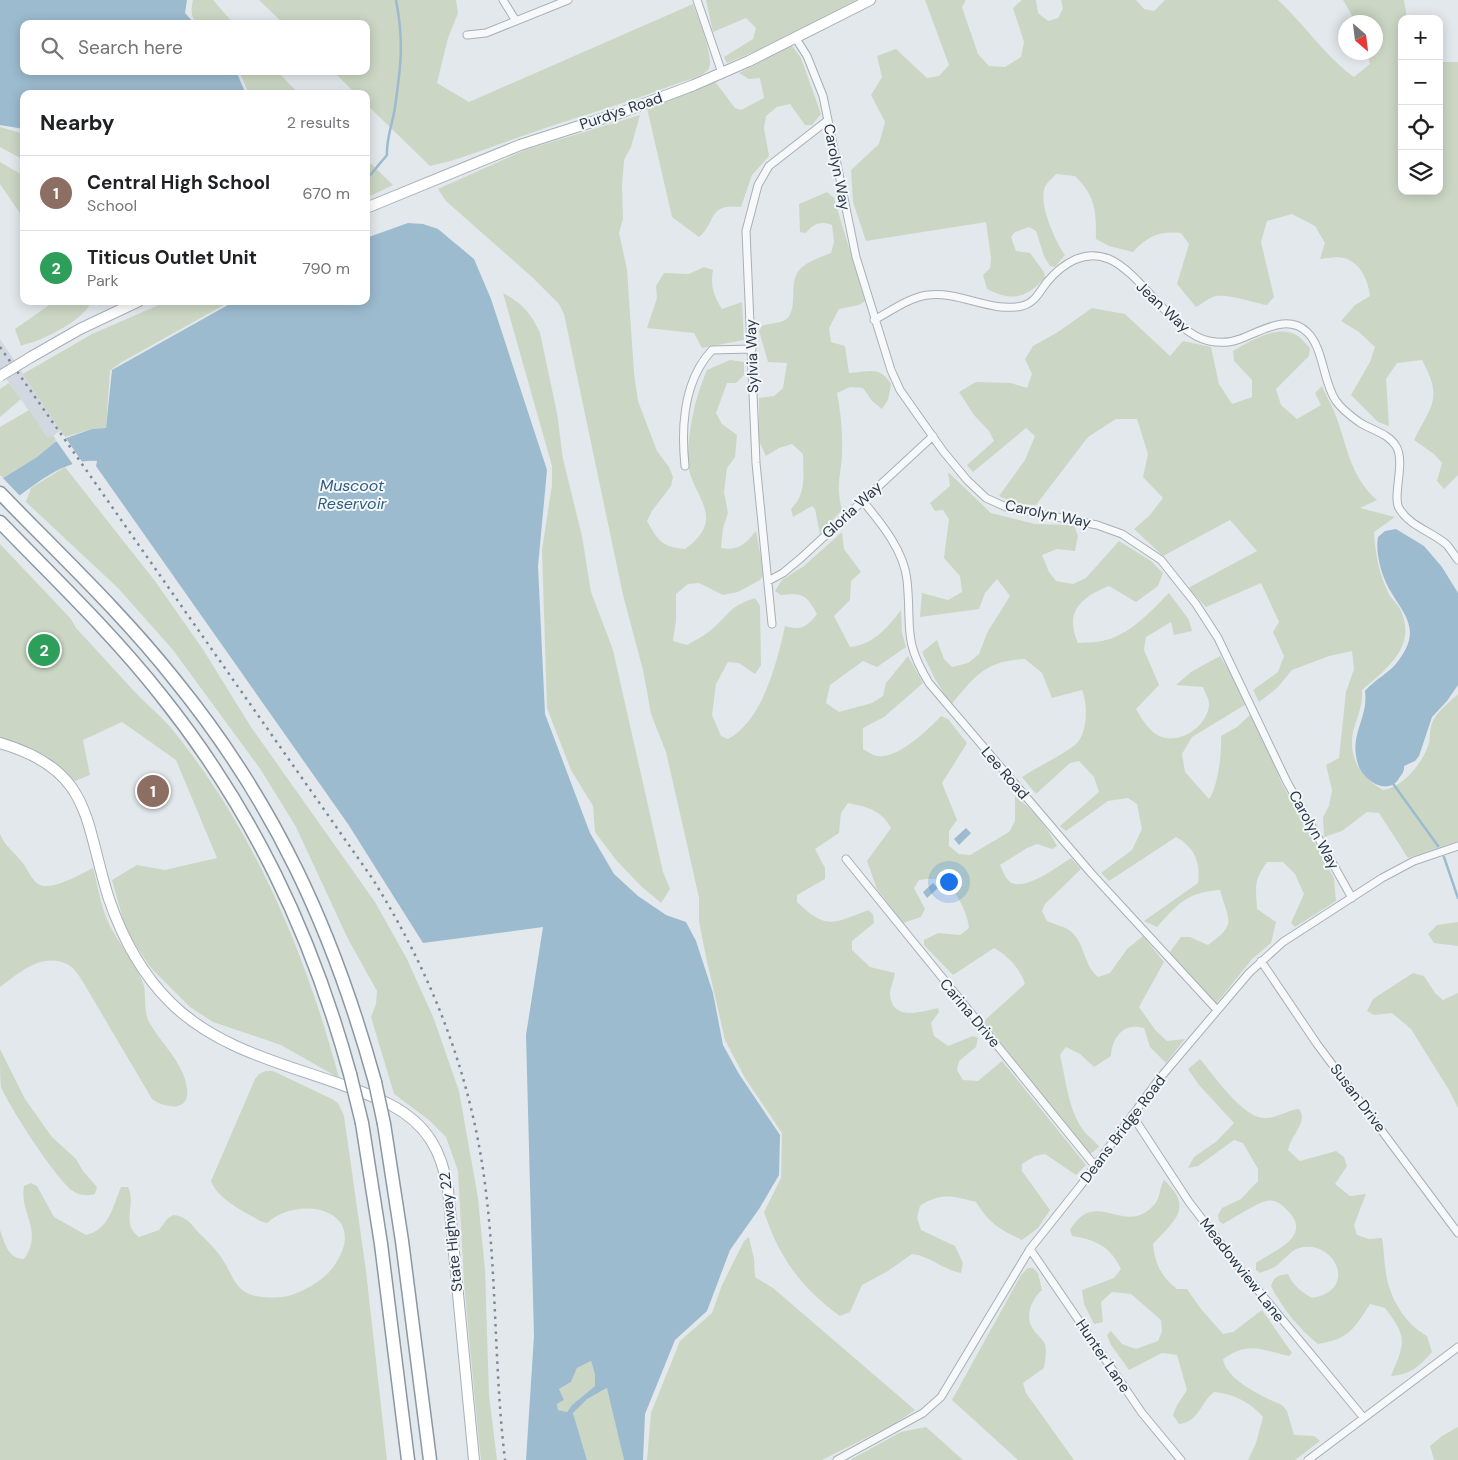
<!DOCTYPE html>
<html lang="en">
<head>
<meta charset="utf-8">
<style>
  body { margin:0; font-family:"DM Sans",sans-serif; background:#f6f6f6; color:#202124 }
  .controls { position:absolute; right:15px; top:15px; display:grid; overflow:hidden; border-radius:10px; box-shadow:0 2px 12px #0003 }
  .controls button { width:45px; height:45px; display:grid; place-items:center; padding:0; border:0; border-bottom:1px solid #e0e0e0; background:#fff; color:#202124; font:25px sans-serif }
  .compass { position:absolute; left:1338px; top:15px; width:45px; height:45px; border-radius:50%; background:#fff; box-shadow:0 2px 12px #0003; rotate:152deg }
  .you { position:absolute; left:948px; top:881px; width:18px; height:18px; margin:-12px; border:4px solid #fff; border-radius:50%; background:#1a73e8; box-shadow:0 0 0 8px #1a73e833 }
  .badge { display:grid; place-items:center; width:32px; height:32px; border-radius:50%; background:#da406b; color:#fff; font-size:16px; font-weight:700 }
  .pin { position:absolute; translate:-50% -50%; border:2px solid #fff; box-shadow:0 1px 5px #0006 }
  .list { margin:0; padding:0; list-style:none }
  h2 { display:flex; justify-content:space-between; align-items:center; height:65px; margin:0; padding:0 20px; font-size:21px }
  h2 small { font-size:16px; font-weight:400; color:#757577 }
  .list li { display:grid; grid-template-columns:32px 1fr auto; gap:15px; align-items:center; box-sizing:border-box; height:75px; padding:0 20px; border-top:1px solid #e0e0e0 }
  .list b { display:block; font-size:19px; white-space:nowrap }
  .list p { margin:0; font-size:16px; white-space:nowrap; color:#757577 }
  .list em { font-size:16px; font-style:normal; color:#757577 }
  .icon { flex:none; width:28px; height:28px; fill:none; stroke:currentColor; stroke-width:2; stroke-linecap:round; stroke-linejoin:round }
  .map { position:relative; flex:none; width:1458px; height:1460px; overflow:hidden }
  .search { position:absolute; background:#fff; box-shadow:0 2px 12px #0003; left:20px; top:20px; width:350px; height:55px; display:flex; align-items:center; gap:12px; box-sizing:border-box; padding:0 18px; border-radius:10px; color:#757577; font-size:19px }
  .panel { position:absolute; background:#fff; box-shadow:0 2px 12px #0003; left:20px; top:90px; width:350px; height:215px; border-radius:10px }
  .map>svg:first-child { display:block }
  .built { fill:#d1d8df }
  .green { fill:#cbd7c4 }
  .water { fill:#9cbbcf; fill-rule:evenodd }
  .pier { fill:#e3e8ec }
  .lines { fill:none; stroke-linecap:round; stroke-linejoin:round }
  .stream { stroke:#9cbbcf; stroke-width:2.5 }
  .street-casing { stroke:#a7b0b7; stroke-width:9 }
  .secondary-casing { stroke:#a7b0b7; stroke-width:12 }
  .highway-casing { stroke:#8998a4; stroke-width:15 }
  .street { stroke:#f7f8fa; stroke-width:7 }
  .secondary { stroke:#fff; stroke-width:10 }
  .highway { stroke:#fff; stroke-width:12 }
  .rail { stroke:#7b8a98; stroke-width:2.5; stroke-dasharray:2.5 5; stroke-linecap:butt }
  .secondary-bridge-casing { stroke:#a7b0b7; stroke-width:12; stroke-linecap:butt }
  .highway-bridge-casing { stroke:#8998a4; stroke-width:15; stroke-linecap:butt }
  .secondary-bridge { stroke:#fff; stroke-width:10 }
  .highway-bridge { stroke:#fff; stroke-width:12 }
  .labels { text-anchor:middle; dominant-baseline:central; stroke-width:4; stroke-linejoin:round; paint-order:stroke }
  .street-label { font-size:15px; fill:#293847; stroke:#f4f7f9 }
  .water-label { font-size:16px; font-style:italic; fill:#305d7e; stroke:#f4f7f9 }
</style>
</head>
<body>
<div class="map">
<svg width="1458" height="1460" viewBox="0 0 1458 1460">
  <rect width="100%" height="100%" fill="#e3e8ec"/>
  <path class="built" d="M0 339 61 430 49 439 0 370Z"/>
  <path class="green" d="M193 0H213L234 24H198C190 17 191 9 193 0Z
    M259 0H456L458 13 448 38 437 83 469 102 693 4C697 15 716 61 708 70 700 78 683 81 673 85 625 104 576 117 528 134 495 145 464 159 430 166L366 104V94H356L333 71H366V24H284Z
    M706 0H856L756 51 727 63 724 57 753 39 756 28 746 18 713 32Z
    M925 0H966L962 7 978 54 989 66 1005 67 1021 57 1024 42 1013 8 1022 0H1036L1038 13 1048 21 1058 18 1063 8 1061 0H1136L1144 9 1154 11 1165 0H1278C1304 24 1325 56 1354 77L1370 64 1367 53 1376 52V22H1356L1343 0H1404L1407 19H1402V191H1439V62H1458V475L1444 489 1437 481 1442 463 1434 454 1414 440C1432 404 1443 399 1422 360L1397 363 1386 379 1389 426 1378 422 1351 395 1370 362 1375 347 1359 332 1341 321 1355 305 1370 296C1368 280 1361 263 1344 258 1338 256 1327 258 1320 259L1325 243 1315 226 1292 214 1267 221 1261 242 1274 297 1267 305C1254 303 1224 292 1213 297 1207 299 1202 304 1196 307L1177 284 1189 244 1181 233C1159 231 1148 236 1133 252L1109 246 1096 239C1096 211 1096 197 1075 176L1056 174C1053 178 1047 182 1045 187 1038 203 1055 241 1065 255L1055 267 1050 266 1044 256 1036 231 1029 227 1015 232 1011 237 1016 251 1030 253 1044 272 1045 278C1026 298 1012 302 987 289L983 275 990 268 991 258 986 222 866 241 853 202 851 170 879 144 885 122 871 95 882 77 877 56 896 49 927 78 939 76 949 65Z
    M792 46 801 58 821 114 812 125H805L790 104 777 107 766 116 764 128 769 156 752 175 741 207C707 203 717 222 699 237L672 217 647 108 714 80 735 108 741 110 764 98 760 78 749 79 739 73Z
    M239 71H277L299 94H249Z
    M640 115 631 147 624 160 622 187 623 219 619 233 627 269 634 373 638 401 657 451 669 467 673 477 671 486 652 511 647 521C658 541 662 547 685 549 731 516 687 493 688 460 688 429 695 398 707 370L730 360 744 362V375L736 383H727L716 413 722 424 737 435 735 457 727 468 724 492 728 513 723 528 721 548C739 551 745 544 756 531L764 574 760 580 738 592 723 595 699 583 688 584 676 594V620L673 641 687 645C695 640 704 636 711 630 730 614 728 607 755 598L760 606 761 665 755 674 739 663 728 662 716 684 712 715 721 736 728 739C763 720 777 662 785 626 801 631 807 627 817 614 806 594 803 593 781 595L775 591 782 580 804 566 842 532 844 549 861 572 851 581 850 600 834 616 850 647C873 645 888 627 901 610L902 633 906 647 877 667 863 661 830 685 826 703 839 712 872 703 883 696 886 683 908 656 923 683 884 717 863 728V749C867 751 873 756 878 756 898 759 929 729 941 716L948 719 967 743 942 783 957 820 949 831V846L959 854 970 855 1009 832 1015 821V796C1033 810 1046 825 1057 846L1052 849 1037 844 1027 848 1000 865C1003 871 1005 878 1010 882 1025 892 1058 866 1071 858L1081 869 1045 904 1042 911 1047 921C1053 924 1063 926 1069 930 1085 941 1083 965 1098 977L1110 973 1127 949 1143 936 1164 962 1139 1007 1156 1031 1167 1041 1185 1039 1166 1063 1150 1047 1144 1028C1124 1022 1112 1037 1111 1056L1094 1067 1080 1054 1066 1047 1060 1055C1066 1080 1068 1108 1083 1130 1088 1137 1095 1140 1099 1147L1089 1155 984 1021 1025 984C1020 968 1008 956 994 948L953 975 924 945V940L938 933 960 935 969 928C968 914 956 888 942 881 936 878 926 879 919 880L914 888 925 909 921 917 903 923 877 889 867 861 891 828C881 810 868 807 848 803L841 813 839 833 815 849 825 868V879L797 895V902C828 932 834 922 869 910L873 915 874 923 852 941V950L870 967 895 973C894 980 891 986 890 992 890 1022 921 1012 938 1008L939 1012 931 1023 934 1036 948 1046 973 1036 978 1038 976 1047 959 1061 957 1070 963 1080 978 1081 1002 1061 1086 1165 1076 1175 1045 1154 1035 1156 1022 1164V1171L1050 1210 1038 1228 1022 1240C999 1229 990 1224 976 1202 954 1196 940 1192 920 1206L917 1218 921 1230 955 1246 963 1263 961 1273C943 1270 930 1256 912 1254L888 1271 862 1285 850 1312 840 1316C801 1288 779 1257 764 1212L781 1178 782 1133 745 1078 725 1040 706 957 699 921V898L684 831 666 752 651 714 643 670 623 595 564 314 559 304 533 278 446 201 438 189 525 150Z
    M0 127 24 134V160L0 147Z
    M366 159 393 185 366 198Z
    M0 162 24 176V219L0 184Z
    M827 192 834 198 865 301 859 305 839 309 829 328 831 342 845 346 849 373C869 372 879 365 891 384L888 400 882 409 872 401 863 388 850 387 837 393C841 413 843 435 842 456 840 480 836 485 842 510L820 534 815 509 812 506 793 517 791 509C807 494 803 474 803 454L792 444 779 448 766 456 759 441V398L774 396 783 388 787 363 768 362 759 331 762 326C769 323 778 324 785 320 800 310 787 283 800 269 808 261 821 257 831 253L834 242 832 225C821 221 814 223 806 233L800 232 799 204Z
    M704 267 713 270C710 286 714 296 722 309L742 302 744 340 702 348 694 333 647 328 657 298 656 286 664 273 689 274Z
    M503 293C521 302 532 314 540 333L557 413 563 459 582 536 591 592 613 650 663 872 670 889 661 903 641 886 616 860 595 832 593 806 571 770 547 708 542 550 552 485V466Z
    M55 301H92C83 319 56 333 36 341 31 343 27 343 21 346L15 329Z
    M168 301H231L120 363 110 371 106 428 92 429 65 437 23 374 92 334Z
    M1092 308 1125 314 1170 356 1183 341 1211 347 1219 384 1232 404 1252 397V380L1234 361 1233 351C1250 341 1279 323 1298 336 1302 339 1306 344 1310 348L1309 356 1276 389 1281 405 1297 419 1321 405 1315 393 1322 386C1326 395 1330 403 1334 411 1347 443 1349 476 1377 500L1360 508 1395 517 1374 532C1375 552 1379 574 1388 592 1391 599 1398 604 1401 611 1417 647 1386 669 1362 690 1363 706 1357 717 1353 732 1348 759 1361 777 1383 790 1403 787 1421 765 1428 746 1431 738 1429 730 1432 723 1436 712 1450 702 1458 694V841L1408 858 1379 813 1367 812 1342 831 1324 837 1323 817 1329 806 1332 790 1326 765 1339 758 1346 692 1354 669 1352 651 1329 656 1292 670 1277 688 1259 702 1253 690 1278 672 1284 656 1273 632 1279 622 1261 583 1206 607 1188 588 1257 551 1230 520 1163 556 1134 529 1150 515 1163 498 1143 477 1148 454 1137 419H1116L1088 437 1036 505 1018 504 999 496 1025 460 1035 436 1026 428 973 472 967 465 994 441 989 431 974 415 959 392 976 382 1011 383 1027 388 1032 374 1025 359 1033 346 1058 332Z
    M9 383 21 399 0 417V389Z
    M29 410 48 438 53 436 57 440 37 457 3 478 0 475V427Z
    M65 467 155 581 204 651 251 727 375 902 407 959 434 1019 459 1091 478 1198 485 1270 489 1395 497 1460H481L479 1443 464 1283 458 1171 446 1137 429 1120 394 1094 371 1017 376 1004 377 991 348 939 296 827 261 770 173 650 118 588 26 502 31 488Z
    M948 472 991 513 1035 524 1074 525 1078 536 1075 551 1057 549 1042 555 1049 572 1056 581 1073 584 1086 578 1119 541 1151 561 1163 573 1158 586 1136 602 1109 586C1081 597 1064 612 1078 643 1086 642 1094 643 1102 641 1129 636 1150 612 1169 593L1189 620 1192 631 1174 635 1171 622 1146 637 1144 650 1159 685 1136 709C1141 718 1149 731 1159 736 1180 745 1206 727 1209 706 1210 700 1205 693 1203 687L1176 685 1191 672 1220 656 1248 703 1192 737 1182 754 1185 772 1209 799C1218 787 1222 752 1221 736L1237 727 1253 712 1282 784 1334 878 1336 901 1295 927 1291 923 1304 894 1295 874 1283 862H1267C1253 882 1256 886 1257 909L1276 922 1271 943 1252 959 1216 1004 1170 952 1181 937H1190L1208 945C1237 924 1229 922 1220 890 1187 892 1178 904 1157 927L1144 921 1198 883C1201 862 1194 847 1176 837L1109 881 1101 873 1132 850 1142 829 1137 804 1128 798 1108 801 1066 831 1060 826 1099 792 1094 777 1079 761 1070 763 1036 794 1022 777C1039 766 1059 757 1075 745 1088 734 1088 704 1082 690L1052 698 1042 673 1025 659C985 661 975 676 951 705L935 679 922 652 937 640 944 659 952 667 968 663 979 654 987 633 1010 596 997 579 985 593 979 609 920 617 922 593 948 600 962 592 960 576 944 558 949 519 943 510 935 511 930 503 950 486Z
    M0 544 71 619 76 628C96 649 115 671 135 692 147 705 160 715 172 729 254 830 306 954 339 1078L281 1045 213 1022 190 1007 151 968 138 949 126 930 112 880 137 865 165 870 217 858 176 760 122 722 83 740 90 775 75 781 48 757 29 747 0 738Z
    M0 834C5 846 14 852 22 862 27 868 31 879 38 884 51 892 81 874 93 868 98 886 101 909 110 926 119 943 139 969 144 986 146 996 144 1010 148 1020 160 1043 184 1062 187 1089 190 1113 164 1108 152 1099L83 982C79 976 74 967 67 964 41 952 19 973 0 987Z
    M1458 922V946L1434 943 1428 934 1437 925Z
    M1413 973 1424 976 1435 993 1443 1000 1458 993V1108L1449 1090 1411 1029 1392 1013 1374 1015 1367 1011 1373 999Z
    M0 1049 25 1099 52 1137 76 1159 83 1171 97 1187 95 1194C88 1196 80 1196 73 1191 57 1181 9 1106 1 1087 0 1076 0 1061 0 1049Z
    M1200 1059C1213 1074 1244 1120 1266 1118 1278 1118 1287 1110 1299 1109 1309 1122 1290 1136 1288 1150L1300 1161 1336 1151 1344 1157 1347 1166 1335 1184 1350 1196 1366 1194 1354 1225 1357 1235 1369 1239 1382 1238C1384 1250 1384 1261 1386 1273 1389 1297 1405 1324 1427 1336L1432 1352C1420 1366 1410 1375 1391 1376 1405 1342 1408 1338 1385 1308L1370 1304C1354 1329 1349 1339 1318 1344 1299 1329 1282 1308 1271 1286 1274 1276 1279 1275 1288 1274 1293 1286 1302 1292 1312 1298 1360 1290 1334 1238 1299 1248 1291 1250 1282 1262 1275 1267 1270 1269 1265 1271 1260 1273L1256 1270V1263C1275 1250 1314 1236 1287 1210 1282 1205 1275 1199 1267 1201 1258 1202 1232 1219 1223 1224L1219 1221 1218 1215 1222 1208 1241 1199 1258 1181V1169L1243 1143 1234 1140 1198 1166 1188 1168 1194 1157 1217 1141 1234 1123 1199 1085 1188 1069Z
    M266 1071H273L332 1099 338 1103 344 1116 366 1271 387 1460H0V1230C5 1243 8 1259 24 1259 44 1231 19 1213 24 1186L31 1183 37 1186 54 1217 86 1235C109 1230 113 1206 121 1187H128C137 1204 120 1223 139 1237L159 1230 167 1219 173 1215C185 1216 190 1222 197 1231 204 1238 212 1245 218 1253 235 1274 232 1295 264 1297 275 1298 284 1298 294 1294 308 1289 325 1279 334 1266 372 1211 301 1193 267 1223L260 1221C244 1211 218 1200 211 1181L255 1079 259 1074Z
    M1164 1180C1194 1208 1175 1220 1153 1244 1155 1263 1161 1277 1177 1289H1187L1201 1309 1223 1334 1233 1332 1262 1310 1292 1353 1289 1356C1260 1350 1250 1341 1223 1359 1225 1379 1264 1398 1282 1405L1287 1411 1294 1435 1314 1436 1320 1441 1295 1460H1248L1256 1443 1263 1417C1250 1402 1234 1394 1214 1392 1200 1403 1199 1422 1179 1424L1173 1415 1177 1405 1187 1390 1177 1355 1162 1353 1129 1370 1111 1345 1107 1335 1111 1331 1122 1344 1136 1349 1158 1341 1162 1331 1161 1320 1131 1294 1112 1292 1101 1302 1103 1322 1094 1324 1084 1304 1082 1290 1114 1278 1121 1269C1110 1246 1096 1240 1072 1236L1070 1230C1096 1186 1124 1238 1154 1205 1161 1197 1159 1188 1164 1180Z
    M749 1237 754 1259 755 1277 773 1288 915 1410 894 1424 822 1460H647L651 1413 680 1341 712 1313 722 1285 744 1241Z
    M1028 1268H1033L1038 1273 1042 1290C1032 1299 1024 1316 1033 1329 1036 1334 1043 1339 1045 1344 1047 1351 1045 1362 1044 1368L1023 1383 1026 1393 1074 1460H1018L952 1400 1021 1275Z
    M591 1361 595 1375V1386L572 1405 567 1412 558 1410 557 1404 564 1400 559 1389 571 1382 577 1368Z
    M608 1388 624 1460H587L573 1413 586 1399Z
    M926 1427 963 1460H850L901 1432Z
    M1458 1427V1460H1434L1430 1446 1442 1436Z"/>
  <path class="water" d="M0 0H187L185 13 195 24H24V71H236L246 94H24V129L0 125Z
    M408 223 423 224 438 229 474 259 491 299 547 470 538 566 545 714 590 833 614 874 638 896 666 915 686 922 696 941 713 993 723 1045 739 1074 780 1135 779 1175 759 1209 730 1250 707 1311 675 1340 645 1414 643 1460H624L607 1388 587 1399 573 1413 587 1460H526L534 1336 526 1035 543 927 423 943 348 824 96 466 97 461C61 458 28 491 0 510V480L37 457 55 442 92 429 106 428 112 370 235 301H366V238ZM591 1361 595 1375V1386L572 1405 567 1412 558 1410 557 1404 564 1400 559 1389 571 1382 577 1368Z
    M1396 529 1424 546 1442 567 1458 593V685L1447 701 1432 717 1419 756 1415 761 1404 766C1405 772 1401 775 1398 780 1387 795 1365 781 1359 767 1347 735 1369 719 1365 691 1375 679 1390 673 1399 660 1420 631 1407 618 1391 592 1382 578 1375 553 1378 537L1385 531Z
    M966 828 971 833 959 845 954 839Z
    M933 883 938 888 927 898 923 892Z"/>
  <path class="pier" d="M64 435 65 437 83 463 74 466 55 439Z
    M1 476 22 498 0 512V477Z"/>
  <g class="lines">
    <path class="stream" d="M366 180 387 155C386 138 393 123 395 107 401 66 404 41 396 0
      M1394 785 1438 846
      M1444 857 1458 898"/>
    <defs>
      <path id="street" d="M503 0 516 21
        M697 0 722 73
        M467 35 486 33 568 0
        M795 37 807 56 823 96 856 257 891 370 900 390 943 451 967 480 986 498 1006 507 1097 525 1122 534 1161 560 1196 604 1218 638 1287 782 1352 898
        M874 320C891 311 910 297 928 295 960 291 990 313 1022 306 1035 303 1040 291 1047 282 1063 263 1085 249 1109 259 1142 273 1173 334 1209 341 1219 343 1230 343 1240 339 1260 332 1287 313 1307 332 1324 348 1323 383 1336 401 1341 408 1352 417 1359 422 1371 430 1388 433 1396 446 1406 462 1392 496 1399 508 1409 526 1431 531 1446 544 1450 548 1454 555 1458 560
        M685 466C681 427 684 380 712 350L752 349
        M862 500C880 522 904 550 907 580 912 627 902 639 929 683L1091 873 1217 1010
        M768 581 783 573 801 558 933 436
        M772 624 756 463 746 231 758 185 769 166 828 120
        M846 859 1095 1166
        M1261 961 1317 1044 1458 1233
        M1132 1115 1189 1202 1238 1266 1363 1417
        M1030 1249 1142 1413 1181 1460
        M837 1460 923 1413 941 1397 1030 1249 1081 1185 1160 1078 1249 973 1283 942 1382 878 1414 861 1458 846
        M1308 1460 1458 1347"/>
      <path id="secondary" d="M366 208 520 145 620 113 694 85 749 61 870 0
        M31 357 80 329 139 301
        M0 743C93 770 84 821 109 899 122 937 141 973 170 1002 229 1061 319 1069 391 1105 427 1124 442 1151 448 1190L474 1460"/>
      <path id="highway" d="M0 493C59 554 122 613 175 680 275 803 333 930 375 1082
        M0 522C54 578 112 633 160 694 252 809 311 932 350 1074
        M362 1123 381 1244 408 1460
        M384 1124 402 1241 430 1460"/>
    </defs>
    <use href="#street" class="street-casing"/>
    <use href="#secondary" class="secondary-casing"/>
    <use href="#highway" class="highway-casing"/>
    <use href="#street" class="street"/>
    <use href="#secondary" class="secondary"/>
    <use href="#highway" class="highway"/>
    <path class="rail" d="M0 347 372 878C431 972 471 1074 485 1184 497 1276 494 1368 505 1460"/>
    <defs>
      <path id="secondary-bridge" d="M0 376 31 357"/>
      <path id="highway-bridge" d="M350 1074 362 1123
        M375 1082 384 1124"/>
    </defs>
    <use href="#secondary-bridge" class="secondary-bridge-casing"/>
    <use href="#highway-bridge" class="highway-bridge-casing"/>
    <use href="#secondary-bridge" class="secondary-bridge"/>
    <use href="#highway-bridge" class="highway-bridge"/>
  </g>
  <g class="labels">
    <g class="street-label">
      <text transform="translate(621 111) rotate(-19)">Purdys Road</text>
      <text transform="translate(837 167) rotate(79)">Carolyn Way</text>
      <text transform="translate(1163 307) rotate(43)">Jean Way</text>
      <text transform="translate(752 356) rotate(-92)">Sylvia Way</text>
      <text transform="translate(852 510) rotate(-43)">Gloria Way</text>
      <text transform="translate(1048 514) rotate(12)">Carolyn Way</text>
      <text transform="translate(1005 773) rotate(49)">Lee Road</text>
      <text transform="translate(1314 830) rotate(61)">Carolyn Way</text>
      <text transform="translate(970 1013) rotate(50)">Carina Drive</text>
      <text transform="translate(1358 1098) rotate(53)">Susan Drive</text>
      <text transform="translate(1123 1129) rotate(-53)">Deans Bridge Road</text>
      <text transform="translate(451 1232) rotate(-96)">State Highway 22</text>
      <text transform="translate(1242 1270) rotate(52)">Meadowview Lane</text>
      <text transform="translate(1103 1356) rotate(56)">Hunter Lane</text>
    </g>
    <g class="water-label">
      <text x="352" y="485">Muscoot<tspan x="352" dy="18">Reservoir</tspan></text>
    </g>
  </g>
</svg>
<div class="controls">
<button>+</button>
<button>−</button>
<button><svg class="icon" aria-label="locate" viewBox="0 0 24 24"><circle cx="12" cy="12" r="6"/><path d="M12 2v4M12 18v4M2 12h4M18 12h4"/></svg></button>
<button><svg class="icon" aria-label="layers" viewBox="0 0 24 24"><path d="M12 4l9 5-9 5-9-5zM3 14l9 5 9-5"/></svg></button>
</div>
<svg class="compass" viewBox="-18 -18 36 36"><path d="M0-13l5 13h-10z" fill="#e53935"/><path d="M0 13l5-13h-10z" fill="#757577"/></svg>
<div class="you"></div>
<div class="pin badge" style="left:153px;top:791px;background:#8d6e63">1</div>
<div class="pin badge" style="left:44px;top:650px;background:#2e9e5b">2</div>
<div class="search"><svg class="icon" aria-label="search" viewBox="0 0 24 24"><circle cx="10" cy="10" r="6"/><path d="M15 15l6 6"/></svg>Search here</div>
<section class="panel">
<h2>Nearby<small>2 results</small></h2>
<ul class="list">
<li><span class="badge" style="background:#8d6e63">1</span><div><b>Central High School</b><p>School</p></div><em>670 m</em></li>
<li><span class="badge" style="background:#2e9e5b">2</span><div><b>Titicus Outlet Unit</b><p>Park</p></div><em>790 m</em></li>
</ul>
</section>
</div>
</body>
</html>
